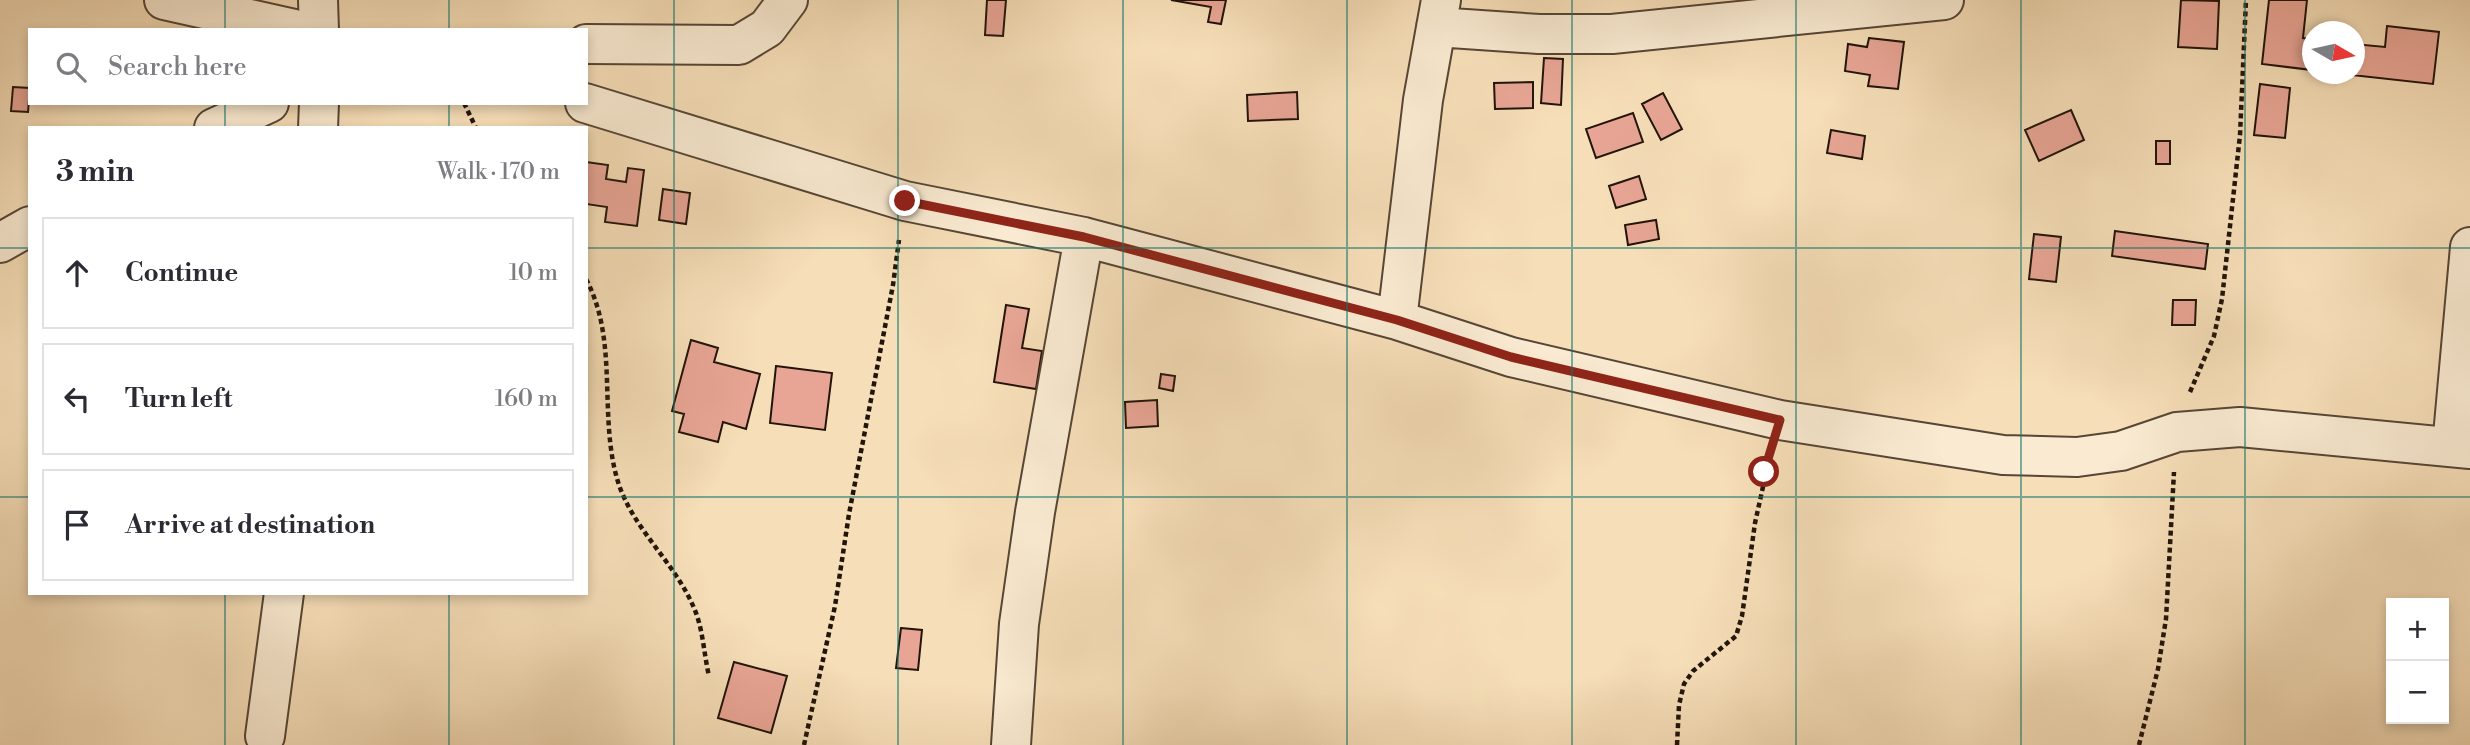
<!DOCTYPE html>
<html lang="en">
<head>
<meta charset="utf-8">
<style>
  body { margin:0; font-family:"Libre Bodoni",serif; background:#f2f2f3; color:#2b2b33 }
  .controls { position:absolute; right:21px; bottom:21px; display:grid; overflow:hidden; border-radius:0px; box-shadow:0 4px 10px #0003 }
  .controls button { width:63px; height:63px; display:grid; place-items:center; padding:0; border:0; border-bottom:2px solid #e1e1e2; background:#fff; color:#2b2b33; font:35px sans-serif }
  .compass { position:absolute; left:2302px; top:21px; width:63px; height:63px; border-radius:50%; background:#fff; box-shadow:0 4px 10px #0003; rotate:99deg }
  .stop { position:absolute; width:21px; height:21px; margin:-16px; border:5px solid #8f2418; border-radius:50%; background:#fff }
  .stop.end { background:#8f2418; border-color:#fff; box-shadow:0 2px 7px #0008 }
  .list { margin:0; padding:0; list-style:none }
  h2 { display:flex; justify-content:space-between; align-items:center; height:91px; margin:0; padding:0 28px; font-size:30px }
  h2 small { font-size:23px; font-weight:400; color:#7c7c81 }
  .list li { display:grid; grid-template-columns:46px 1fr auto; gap:21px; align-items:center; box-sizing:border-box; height:112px; margin:0 14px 14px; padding:0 14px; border:2px solid #e1e1e2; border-radius:0px }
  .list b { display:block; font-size:26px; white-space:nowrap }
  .list em { font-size:23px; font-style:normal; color:#7c7c81 }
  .icon { flex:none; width:38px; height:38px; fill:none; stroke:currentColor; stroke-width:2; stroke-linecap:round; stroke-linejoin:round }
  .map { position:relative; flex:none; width:2470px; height:745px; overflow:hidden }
  .search { position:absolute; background:#fff; box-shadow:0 4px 10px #0003; left:28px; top:28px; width:560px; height:77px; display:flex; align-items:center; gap:18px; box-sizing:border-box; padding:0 24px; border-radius:0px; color:#7c7c81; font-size:26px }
  .panel { position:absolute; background:#fff; box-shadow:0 4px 10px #0003; left:28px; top:126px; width:560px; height:469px; border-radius:0px }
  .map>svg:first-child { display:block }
  .building { fill:#e8a595; stroke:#211409; stroke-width:2 }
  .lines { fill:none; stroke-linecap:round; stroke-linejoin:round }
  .street-casing { stroke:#564635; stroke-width:42 }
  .path { stroke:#211409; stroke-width:4.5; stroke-dasharray:5 3.5; stroke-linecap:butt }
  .street { stroke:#f9ead1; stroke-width:38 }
  .route { stroke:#8f2418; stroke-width:9 }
  .grid { fill:none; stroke:#0f766e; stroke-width:2; stroke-opacity:0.55 }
</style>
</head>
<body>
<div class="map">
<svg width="2470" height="745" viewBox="0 0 2470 745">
  <rect width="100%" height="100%" fill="#f6deb8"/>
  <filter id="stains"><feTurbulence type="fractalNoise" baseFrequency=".00286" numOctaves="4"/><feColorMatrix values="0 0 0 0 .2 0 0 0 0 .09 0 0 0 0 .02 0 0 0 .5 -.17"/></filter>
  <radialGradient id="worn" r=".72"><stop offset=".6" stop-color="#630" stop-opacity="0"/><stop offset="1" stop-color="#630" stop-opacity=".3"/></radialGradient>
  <path class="building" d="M987 0H1006L1003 36 985 35Z
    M1171 0H1226L1221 24 1208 22 1211 7Z
    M2181 0 2219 1 2217 49 2178 47Z
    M2269 0H2307L2303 38 2312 39V70L2262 64Z
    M2387 26 2439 32 2433 84 2343 74H2354V44L2385 47Z
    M1869 38 1904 42 1898 89 1868 86 1870 75 1845 71 1848 44 1867 47Z
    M1544 58 1563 59 1561 105 1541 103Z
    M1533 82V108L1495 109 1494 83Z
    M2260 84 2290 88 2285 138 2254 135Z
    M13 87 30 88 28 112 11 111Z
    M1297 92 1298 119 1248 121 1247 95Z
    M1663 93 1682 129 1661 140 1642 104Z
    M2071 110 2084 140 2039 161 2025 130Z
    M1633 113 1643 142 1596 158 1586 129Z
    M1831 130 1865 136 1862 159 1827 153Z
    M2156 141H2170V164H2156Z
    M586 162 608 165 606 179 626 182 628 168 644 170 637 226 605 222 607 207 586 204Z
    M1639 176 1646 199 1616 208 1609 186Z
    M663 189 690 193 686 224 659 220Z
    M1656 220 1659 239 1628 245 1625 225Z
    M2115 231 2208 244 2205 269 2112 256Z
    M2034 234 2061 237 2056 282 2029 279Z
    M2173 300H2196L2195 325H2172Z
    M1006 305 1029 309 1022 348 1042 351 1036 389 994 382Z
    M691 340 718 348 714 362 760 374 746 429 723 422 718 442 679 432 684 414 672 411Z
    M776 366 832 373 825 430 770 423Z
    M1161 374 1175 376 1173 391 1159 388Z
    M1157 400 1158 426 1126 428 1125 402Z
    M901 628 922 630 918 670 896 668Z
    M734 662 787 676 771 733 718 718Z"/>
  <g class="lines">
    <defs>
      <path id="street" d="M164 0 299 30
        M318 0 319 30
        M1436 27 1539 34H1612L1944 0
        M586 44 739 45 767 28 788 0
        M585 103 905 201 1084 237 1397 320 1511 357 1780 420 2003 455 2077 457 2121 451 2177 432 2240 427 2470 449
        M214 128 269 103
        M318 128 319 103
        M0 243 30 226
        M1397 320 1423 100 1441 0
        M2452 447 2470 247
        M265 736 284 593
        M1011 745 1019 624 1035 512 1084 237"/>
    </defs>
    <use href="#street" class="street-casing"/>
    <path class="path" d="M464 103 476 128
      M586 279C620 343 597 418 619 485 635 531 675 563 694 608 703 628 704 655 709 676
      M2190 392 2214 336 2222 299 2240 135 2246 0
      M804 745 835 606 849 514 893 285 899 240
      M1677 745 1679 705 1684 684 1693 671 1736 636 1742 616 1755 523 1770 455
      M2139 745 2158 669 2166 619 2174 472"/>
    <use href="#street" class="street"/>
  </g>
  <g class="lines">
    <path class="route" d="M905 201 1084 237 1397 320 1511 357 1780 420 1764 472"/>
  </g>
  <path class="grid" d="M225 0V30M449 0V30M674 0V745M898 0V745M1123 0V745M1347 0V745M1572 0V745M1796 0V745M2021 0V745M2245 0V745M225 103V128M449 103V128M0 248H30M586 248H2470M0 497H30M586 497H2470M225 593V745M449 593V745"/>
  <rect width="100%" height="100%" filter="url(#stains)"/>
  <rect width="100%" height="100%" fill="url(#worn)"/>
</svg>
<div class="controls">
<button>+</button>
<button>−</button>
</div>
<svg class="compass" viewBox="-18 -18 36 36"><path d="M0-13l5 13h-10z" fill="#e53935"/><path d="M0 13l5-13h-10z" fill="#7c7c81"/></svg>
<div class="stop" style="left:1764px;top:472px"></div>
<div class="stop end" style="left:905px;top:201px"></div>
<div class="search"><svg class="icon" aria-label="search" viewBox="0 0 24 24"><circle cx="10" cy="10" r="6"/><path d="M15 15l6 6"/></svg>Search here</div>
<section class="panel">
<h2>3 min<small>Walk · 170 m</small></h2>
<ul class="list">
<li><svg class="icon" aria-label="ahead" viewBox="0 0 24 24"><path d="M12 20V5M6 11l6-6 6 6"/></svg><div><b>Continue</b></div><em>10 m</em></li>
<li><svg class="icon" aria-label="left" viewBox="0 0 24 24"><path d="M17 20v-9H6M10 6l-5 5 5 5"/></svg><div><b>Turn left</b></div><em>160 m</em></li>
<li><svg class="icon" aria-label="arrive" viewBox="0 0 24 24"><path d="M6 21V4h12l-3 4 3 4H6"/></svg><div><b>Arrive at destination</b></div></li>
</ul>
</section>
</div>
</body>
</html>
